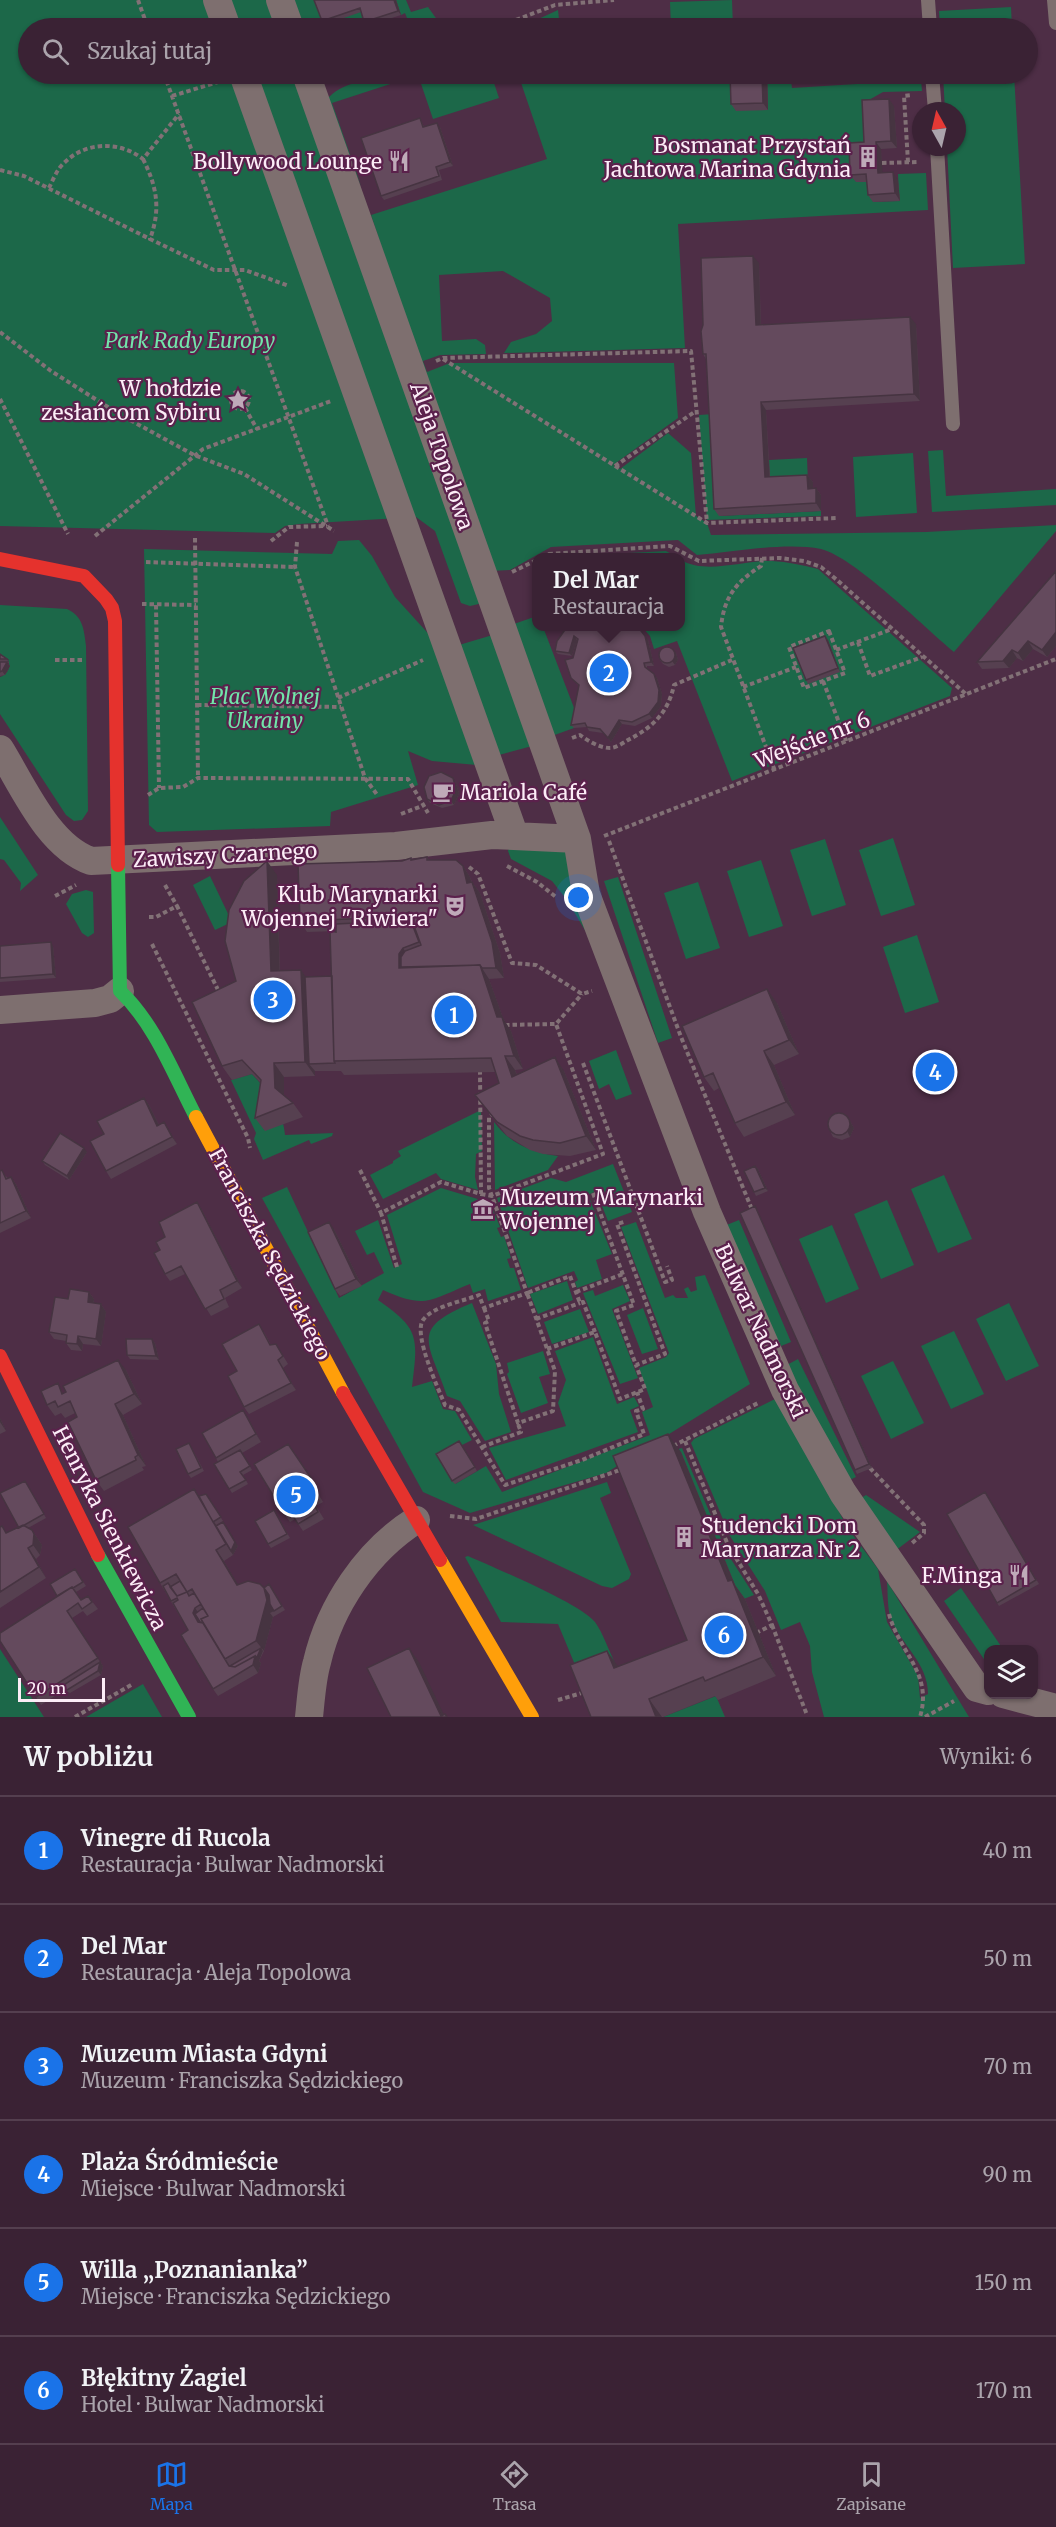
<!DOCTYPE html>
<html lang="pl">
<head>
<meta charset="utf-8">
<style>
  body { margin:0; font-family:Merriweather,serif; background:#452f40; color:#f1f3f6 }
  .controls { position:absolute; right:18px; bottom:18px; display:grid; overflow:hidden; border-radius:12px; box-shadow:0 2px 4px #0004 }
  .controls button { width:54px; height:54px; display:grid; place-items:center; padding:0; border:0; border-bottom:2px solid #543f4f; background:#3a2234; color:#f1f3f6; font:30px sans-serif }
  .compass { position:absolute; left:912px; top:102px; width:54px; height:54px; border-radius:50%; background:#3a2234; box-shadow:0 2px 4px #0004; rotate:352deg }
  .scale { position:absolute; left:18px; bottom:15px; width:87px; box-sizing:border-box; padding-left:6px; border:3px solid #fcedf7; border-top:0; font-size:16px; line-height:21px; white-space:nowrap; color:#fcedf7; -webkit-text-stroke:4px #5b214c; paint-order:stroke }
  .you { position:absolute; left:579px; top:898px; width:21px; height:21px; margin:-15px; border:4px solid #fff; border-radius:50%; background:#1a73e8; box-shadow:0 0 0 9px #1a73e833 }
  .badge { display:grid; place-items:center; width:39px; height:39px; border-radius:50%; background:#1a73e8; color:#fff; font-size:20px; font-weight:700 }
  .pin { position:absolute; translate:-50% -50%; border:3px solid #fff; box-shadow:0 2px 6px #0006 }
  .popup { position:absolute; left:532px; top:553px; width:153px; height:78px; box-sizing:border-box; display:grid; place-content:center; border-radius:12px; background:#3a2234; filter:drop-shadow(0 2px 4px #0005); font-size:20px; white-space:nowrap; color:#aba4ac }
  .popup b { font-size:22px; color:#f1f3f6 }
  .popup::after { content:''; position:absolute; left:50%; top:100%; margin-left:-12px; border:12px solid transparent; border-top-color:#3a2234 }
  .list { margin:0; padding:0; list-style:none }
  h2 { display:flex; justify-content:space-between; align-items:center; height:78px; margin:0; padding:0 24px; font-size:26px }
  h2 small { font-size:20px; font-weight:400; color:#aba4ac }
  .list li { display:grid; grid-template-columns:39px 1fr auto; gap:18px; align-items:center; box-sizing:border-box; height:108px; padding:0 24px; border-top:2px solid #543f4f }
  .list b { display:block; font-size:22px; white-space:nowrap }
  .list p { margin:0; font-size:20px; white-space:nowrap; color:#aba4ac }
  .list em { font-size:20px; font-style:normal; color:#aba4ac }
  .icon { flex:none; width:33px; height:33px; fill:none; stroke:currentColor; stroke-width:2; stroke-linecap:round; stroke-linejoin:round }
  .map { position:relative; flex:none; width:1056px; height:1717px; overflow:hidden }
  .search { position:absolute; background:#3a2234; box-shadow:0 2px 4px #0004; left:18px; right:18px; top:18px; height:66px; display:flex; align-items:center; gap:15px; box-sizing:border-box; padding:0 21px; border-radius:33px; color:#aba4ac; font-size:22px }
  .sheet { height:726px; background:#3a2234 }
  nav { display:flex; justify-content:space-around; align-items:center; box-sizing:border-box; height:84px; border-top:2px solid #543f4f; background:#3a2234; font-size:16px; color:#aba4ac }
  nav a { display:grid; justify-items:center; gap:3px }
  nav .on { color:#1a73e8 }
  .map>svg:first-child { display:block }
  .green { fill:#1c6849 }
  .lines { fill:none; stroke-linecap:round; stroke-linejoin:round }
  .path { stroke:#827176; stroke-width:4; stroke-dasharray:4.5 3; stroke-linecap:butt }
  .lane { stroke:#7e6f6f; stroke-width:14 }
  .street { stroke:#7e6f6f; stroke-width:28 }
  .fast { stroke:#30b455; stroke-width:14 }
  .slow { stroke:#ff9f0a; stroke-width:14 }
  .jam { stroke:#e5322d; stroke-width:14 }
  .wall { fill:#564050 }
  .shaded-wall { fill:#463441 }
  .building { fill:#644a5d; stroke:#463441; stroke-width:1.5 }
  .labels { text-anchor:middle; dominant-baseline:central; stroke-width:4.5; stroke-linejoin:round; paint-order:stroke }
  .poi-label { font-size:21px; fill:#fcedf7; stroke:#5b214c; text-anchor:end }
  .park-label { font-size:21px; font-style:italic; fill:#71e5aa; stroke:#5b214c }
  .street-label { font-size:21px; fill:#fcedf7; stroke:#5b214c }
</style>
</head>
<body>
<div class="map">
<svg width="1056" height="1717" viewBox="0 0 1056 1717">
  <rect width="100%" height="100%" fill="#4e2e46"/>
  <path class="green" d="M0 0H273L283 28H28V74H299L483 603 470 606 461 603 435 531 416 517 299 524 285 526 275 533 0 526Z
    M287 0H316L362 12 368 28H297Z
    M396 0H406L411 12 428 7 443 28H411L405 13 401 15Z
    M732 0 733 28H671L670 2Z
    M1011 7 1012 28H940L939 11Z
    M558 10 560 28H519Z
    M386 74H491L499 98 433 119 418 75 332 103 361 186 325 103C335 84 367 80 386 74Z
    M518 74H565V77L634 74H735L768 110 767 74H790L792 88 921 80 922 91 883 92 867 101 869 149 856 182 871 181 873 202 899 201 898 174 926 173 928 210 678 224 685 348 504 353 511 342 536 334 552 321 550 298 503 271 439 275 442 341 476 339 485 345 486 354 440 355 423 361 427 372 450 363H674L678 418 613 465 620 469 668 433 691 453 696 516 707 523 711 535 926 532 1056 525V531L954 652C924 627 854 557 821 549 785 542 734 552 697 555L678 540 551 547 510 570 489 571 371 215 547 159Z
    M943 74H1014L1025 264 953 268 947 147H957V111H945Z
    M714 414 720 516 821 511V516L707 520 699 415Z
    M943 450 946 496 1056 489V505L932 512 928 451Z
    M913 453 917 513 856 517 853 457Z
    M807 458 808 483 770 484 769 460Z
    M359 540 372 556 395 597 435 641 477 765 432 761 408 751 418 785 331 812 330 826 157 832 149 825 144 549 332 554 338 541Z
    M666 551 677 557H556Z
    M681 560C707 575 743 560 772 561 788 562 803 565 818 569L952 688 950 696 732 781 677 641 654 649 650 636 642 627 681 626Z
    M0 605 67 609C83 616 84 630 86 646L88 811 82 820 74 821 66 815 0 714V677C8 674 11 667 8 659L0 654Z
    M537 616V626L543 627 576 713 574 728 549 737 508 626Z
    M496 634 536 745 499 755 459 645Z
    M0 817 38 875 20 891 21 883 4 860 0 859Z
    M893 838 915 905 881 916 859 850Z
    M825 839 846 905 812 916 790 850Z
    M510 843 569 852 586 932 567 900 552 881 511 859 508 851Z
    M761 860 783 926 749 937 727 871Z
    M210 876 232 922 215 930 193 885Z
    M618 877 672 1038 658 1043 604 881Z
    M698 882 720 948 686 959 664 893Z
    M86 890 93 892 94 933 88 937 82 933 66 904 72 894Z
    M917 935 939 1002 905 1013 883 947Z
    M616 1050 632 1094 616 1100 609 1084 599 1089 589 1061Z
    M252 1074C269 1092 283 1110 285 1135L333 1133 332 1136 311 1144 309 1140 263 1160 254 1139 256 1133 231 1080Z
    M481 1110 482 1151 476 1154 475 1177 478 1190 441 1179 436 1173 383 1199 370 1175 393 1163V1161L401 1156 398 1151Z
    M494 1122C509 1143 533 1153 558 1156L548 1170 495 1190Z
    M613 1164 632 1212 608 1221 596 1191 588 1195 612 1254 596 1260 602 1279 577 1288 575 1282 578 1280 574 1271 528 1288 497 1198 551 1178 566 1182Z
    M944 1175 972 1239 938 1253 911 1189Z
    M287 1187 339 1298 384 1273 374 1252 367 1255 355 1231 378 1220 394 1268 402 1264 387 1215 441 1188 481 1200 485 1210 492 1207 500 1227 497 1228 501 1237 504 1236 511 1258 507 1259 510 1268H514L521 1290 488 1301 485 1289 473 1293 470 1284C428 1301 426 1309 383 1290L378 1300C420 1329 418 1337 412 1387L432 1381 443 1409 455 1411 472 1440 462 1445 455 1484 486 1466 502 1492 650 1435 642 1412 653 1407 639 1368 666 1357 669 1353 621 1227 636 1222 665 1298 673 1295 676 1298H688L684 1289 688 1287 691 1292 697 1290 695 1277 705 1275 750 1384 606 1473 470 1513 423 1492 262 1198Z
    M887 1200 914 1265 881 1279 854 1214Z
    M739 1220 791 1342 776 1348 724 1226Z
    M832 1225 859 1289 826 1303 799 1239Z
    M567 1281 573 1300 538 1314 530 1294Z
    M623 1285 630 1301 612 1309 638 1378 620 1384 583 1293 593 1290 595 1296Z
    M472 1303 496 1364 499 1394 511 1432 485 1441 460 1401 447 1396C429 1342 408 1329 472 1303Z
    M1009 1303 1039 1366 1006 1381 976 1319Z
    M643 1308 658 1349 642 1354 627 1315Z
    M580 1309 589 1332 552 1344 544 1322Z
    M954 1331 984 1394 951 1409 921 1346Z
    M593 1337 617 1404 634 1397 639 1406 630 1410 638 1432 506 1480 489 1448 566 1426 558 1403 566 1380 555 1351Z
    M543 1351 550 1374 539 1377 548 1403 521 1413 507 1374 509 1372 507 1363Z
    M798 1359 856 1477 843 1483 785 1366Z
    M893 1361 924 1423 891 1439 861 1376Z
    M779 1397 847 1527 878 1569 887 1622 918 1676 920 1698 928 1694C928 1663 902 1646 891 1619 887 1608 888 1593 887 1581L969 1717H824L812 1672 810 1646 800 1622 781 1630 765 1591 730 1536 691 1443 694 1439Z
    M682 1448 727 1553 754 1595 741 1600 681 1453 661 1454Z
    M607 1482 611 1493 600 1498 631 1574 629 1579 612 1588 602 1586 473 1525Z
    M866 1495 920 1532 891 1554 855 1502Z
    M468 1556C495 1568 579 1603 595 1622 603 1633 609 1651 615 1663L583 1684 558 1624 501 1622 465 1557Z
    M961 1588 1003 1649 988 1650V1665L944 1601Z
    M0 1649 44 1717H0Z
    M143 1684 162 1717H86Z
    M716 1696 725 1717H663Z"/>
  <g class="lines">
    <path class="path" d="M138 0 148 28
      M495 28 555 5 614 0
      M164 74 328 526
      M338 81 361 74
      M172 96 218 82
      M143 159C157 187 161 209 150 239L214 270H245L289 286
      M908 162 904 96 912 95
      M882 163 917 162
      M0 170 24 176 150 239
      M49 188C53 180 57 169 64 163 86 141 120 141 143 159L179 114
      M0 332 51 371 119 414 194 455 244 474 334 531
      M443 359 707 523 838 518
      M436 361 443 358 691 351 707 523
      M231 400a9 9 0 1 1 18 0a9 9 0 1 1-18 0Z
      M0 399 68 534
      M245 408 257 429
      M615 466 696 411
      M95 536 203 449 331 401
      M195 538 198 778
      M271 541 289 527 327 526
      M297 542 295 567 365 778 378 796
      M542 558 549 554 670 546 699 561 780 558 804 561 821 567 837 580 967 695
      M762 558 761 566C736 582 724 597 721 627L775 771
      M146 562 295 567
      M512 572 537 560
      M142 604 196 605
      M156 605 159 788
      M829 631 845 673 804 688 789 647Z
      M858 642 870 676 922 657
      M836 650 892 629
      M55 660H84
      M823 681 847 743
      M743 687 796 667
      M338 698 423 660
      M197 705 341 707
      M572 738 580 735C588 741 600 748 610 748 616 748 623 743 628 740 653 727 668 713 674 685L732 660
      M148 795 159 788 183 787 198 778 408 779 428 813
      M401 814 422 806
      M604 836 1056 659
      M609 841 681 1037 753 1212
      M507 866 537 882 556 897
      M469 867 478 874 512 963 536 965 582 994 592 991
      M165 885 177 906
      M55 896 76 885
      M149 917H156L177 906 220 994
      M152 944 248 1138 250 1148
      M505 1025 556 1024 582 994
      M583 1063 665 1282 672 1280 667 1266
      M494 1113 489 1116V1188L527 1293 484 1308 479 1295C464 1301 433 1306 423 1320 413 1334 438 1388 445 1405L459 1410 505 1485 582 1460 644 1434 636 1411 643 1409 637 1392
      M360 1170 381 1213
      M593 1193 634 1305 616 1311 636 1365 665 1354 617 1224 624 1222
      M481 1194 492 1196 603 1154 556 1024
      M397 1267 381 1213 441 1182 481 1194 480 1071
      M576 1292 623 1274
      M484 1308 489 1321 485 1323 518 1423 553 1411 555 1371 527 1293 570 1276 580 1303 583 1302 595 1332
      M536 1319 580 1303
      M547 1349 595 1332 620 1399 645 1389 636 1365
      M685 1441 728 1545 758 1594 772 1625 758 1632
      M673 1446 760 1402
      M482 1447 521 1432 518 1424
      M870 1468 924 1525V1533L911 1544
      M450 1516 476 1519 623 1469
      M889 1614C900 1654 933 1673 920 1717
      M772 1625 807 1715
      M558 1700 585 1692
      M75 1717 133 1684
      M925 1717 954 1701"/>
    <path class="lane" d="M928 0 930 28
      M1054 0 1056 23
      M932 74 935 111
      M937 147 953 424"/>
    <path class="street" d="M217 0 227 28
      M280 0 290 28
      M243 74 514 834
      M306 74 577 839 586 894 707 1212 785 1390 843 1493 977 1688 988 1691
      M0 749C23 786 48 846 91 861L396 846 492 835 577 839
      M0 1010 95 1003 110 999 120 991
      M1003 1694 1056 1708
      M309 1717C311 1699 312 1679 317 1662 330 1606 367 1551 416 1520"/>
    <path class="fast" d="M118 865 120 991C155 1024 174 1075 196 1117
      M98 1555 189 1717"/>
    <path class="slow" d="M196 1117 343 1393
      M440 1560 532 1717"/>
    <path class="jam" d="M0 559 84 576 106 599 112 608 115 621 118 865
      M0 1356 98 1555
      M343 1393 440 1560"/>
  </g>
  <path class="wall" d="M314 0H396L401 15 367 26 364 22 361 12 324 25 322 21Z
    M767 74 768 110 736 111 731 104Z
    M894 106 897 148 881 149 882 173 898 180 900 201 873 202 868 195 867 182H856L850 175 864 142Z
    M420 118 424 127H440L453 166 439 170 442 180 384 200 381 196Z
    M759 263 761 325 916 324 920 401 766 410 770 477 807 475 813 482V488H816L821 495V511L719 516 714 509 706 359 703 354V325Z
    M1056 571V646L1047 657 1033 649 1023 661 1017 658 1009 668 982 669 977 662Z
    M567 627 648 640 654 666H647V669L657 678 662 694 661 706 652 718 635 726 622 724 611 742 603 733 589 731 587 727 574 728 571 725 579 686 571 678 573 658 578 640H577L572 656 558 654 555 651Z
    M828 640 840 672 808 684 806 680Z
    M676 653 678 660 675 665 669 667 663 664 660 660Z
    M0 654 7 659 9 663H8L10 666 5 675 0 676Z
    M453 778 455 781 459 793 454 805 442 808 430 803 427 799Z
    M427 857 429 860 463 866 470 877 472 882 480 893 500 953 504 978 489 979 503 1018 511 1031 523 1069 515 1070 517 1075 564 1071 596 1150 570 1156 543 1154 530 1150 507 1136 475 1095 499 1083 495 1072 344 1075 341 1071H315V1076L284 1077V1096L293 1103 303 1117 265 1131 255 1118 261 1083 252 1074 232 1080 222 1066 236 981 277 875 280 971 301 970 305 977 332 976 336 931 307 932 300 921 402 861 411 858 412 860Z
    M0 946H53L56 978 0 982Z
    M777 1003 799 1054 774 1065 795 1115 744 1137 735 1123 719 1088 714 1091 704 1077Z
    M144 1098 149 1105 159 1125 164 1122 177 1144 111 1179 106 1171 104 1134Z
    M847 1116 854 1128 850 1137 842 1140 833 1137 831 1133Z
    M87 1152 69 1180 45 1165 42 1161Z
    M755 1166 758 1169 768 1191 756 1196 754 1192Z
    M0 1171 8 1178 11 1177 16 1184 31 1218 0 1233Z
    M197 1202 202 1210 242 1288 225 1298 229 1307 211 1316 185 1274 170 1281 165 1274V1237Z
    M755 1206 757 1210 872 1468 857 1474 855 1470Z
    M334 1229 362 1286 340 1296 335 1289Z
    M89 1292 94 1299V1303L101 1304 106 1312 101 1346 83 1344 82 1351 71 1350 66 1343V1341L54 1339 49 1332 68 1299Z
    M264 1332 271 1345 276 1344 288 1364 283 1368 296 1390 249 1414 244 1407 237 1371Z
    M152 1339 155 1343 159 1360 130 1359 127 1355Z
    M126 1370 142 1404 123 1415 146 1466 142 1467 144 1470 104 1491 96 1480 75 1413 65 1418 61 1413 55 1416 47 1405 64 1393Z
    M0 1418 6 1431 0 1434Z
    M248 1418 261 1442 242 1453 252 1470 243 1475 248 1484 232 1493 214 1464 218 1462 216 1458Z
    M459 1441 477 1471 455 1484 452 1481Z
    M189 1443 204 1471 191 1478 188 1474Z
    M288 1444 317 1486 314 1487 323 1502 316 1506 324 1519 303 1531 295 1519 290 1522 285 1515Z
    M681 1452 735 1585 745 1599 776 1676 718 1700 715 1696 663 1717H591L618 1667 687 1640Z
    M25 1481 46 1518 28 1528 32 1530 42 1545 40 1555 36 1559 46 1578 0 1608V1527L2 1526 6 1533 18 1528Z
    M985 1492 1039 1584 999 1606 997 1603Z
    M206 1494 223 1521 216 1525 238 1546 233 1555 224 1561 238 1585 264 1588 269 1584 285 1610 273 1617 264 1651 259 1661 261 1663 258 1673 218 1696 213 1689 188 1630 160 1583 199 1496Z
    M274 1510 290 1538 271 1548 268 1544Z
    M75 1569 86 1586 76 1592 81 1600 88 1596 98 1609 87 1616 83 1611 72 1618 103 1666 101 1675 70 1693 64 1690 41 1705 36 1697 57 1596Z"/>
  <path class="shaded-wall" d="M394 0H396L401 15 398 11Z
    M762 74H767L768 110 763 103Z
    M889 99 894 106 897 148 891 141Z
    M437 123 440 127 453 166 450 162Z
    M876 142 881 149 883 180 878 173Z
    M893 172 898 180 900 201 895 193Z
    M753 256 759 263 761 332 756 325Z
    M910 317 916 324 920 401 914 394Z
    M761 402 766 410 770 484 765 477Z
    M807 475 813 482V496L808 489Z
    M816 488 821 495V511L816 503Z
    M1056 632V646L1047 657 1042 650Z
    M574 636 577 640 572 656 569 653Z
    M645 636 648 640 654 666 651 662Z
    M825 636 828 640 840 672 838 668Z
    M1028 641 1033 649 1023 661 1018 653Z
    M673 649 676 653 678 660 675 665 672 661Z
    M1012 650 1017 658 1009 668 1003 661Z
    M7 662 10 666 5 675 2 671Z
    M654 674 657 678 662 694 661 706 652 718 649 714Z
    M619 720 622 724 611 742 608 738Z
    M453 778 455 781 459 793 454 805 451 801Z
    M267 861 277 875 280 985 271 971Z
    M463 866 470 877 475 894 467 883Z
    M472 882 480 893 500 953 504 978 496 968Z
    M51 942 53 946 56 978 53 974Z
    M403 948 412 962 408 968H399V954Z
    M480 965 489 979 503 1018 511 1031 523 1069 514 1056 497 1017Z
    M301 970 311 984 309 1064 315 1071V1076L305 1062Z
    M767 989 777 1003 799 1054 789 1040Z
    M764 1051 774 1065 795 1115 786 1102Z
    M505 1056 515 1070 522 1091 512 1077Z
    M555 1057 564 1071 596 1150 586 1136Z
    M274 1063 284 1077V1102L275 1088Z
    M144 1098 149 1105 163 1133 157 1126Z
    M847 1116 854 1128 850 1137 848 1133Z
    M164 1122 169 1130 177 1144 172 1137Z
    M84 1148 87 1152 69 1180 67 1176Z
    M755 1166 758 1169 768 1191 765 1188Z
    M11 1177 16 1184 31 1218 26 1211Z
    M197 1202 202 1210 242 1288 237 1281Z
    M755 1206 757 1210 872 1468 869 1464Z
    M329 1222 334 1229 362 1286 356 1279Z
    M89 1292 94 1299 93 1309 88 1302Z
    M101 1304 106 1312 101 1346 96 1339Z
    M78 1336 83 1344 82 1351 77 1344Z
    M152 1339 155 1343 159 1360 156 1356Z
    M118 1360 126 1370 142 1404 134 1394Z
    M278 1360 283 1368 296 1390 291 1383Z
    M115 1404 123 1415 146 1466 138 1455Z
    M243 1410 248 1418 261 1442 256 1434Z
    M0 1418 6 1431 0 1422Z
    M668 1434 681 1452 735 1585 745 1599 776 1676 763 1657 728 1581Z
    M194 1489 201 1500 216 1525H226L238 1546 233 1555 226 1544Z
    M32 1530 42 1545 40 1555 33 1545Z
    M28 1548 36 1559 46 1578 39 1567Z
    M216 1550 224 1561 245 1596 237 1585Z
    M264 1588 272 1599 274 1611 270 1613 273 1617 264 1651 256 1641Z
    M195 1608 200 1615 198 1621 203 1629 193 1613Z
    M67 1611 103 1666 101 1675 98 1671 100 1662Z
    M261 1648 263 1651 259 1661 261 1663 258 1673 253 1665 255 1656Z
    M409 1648 419 1662 445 1717H442Z
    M607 1651 620 1669 614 1668Z
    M649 1699 662 1717H656Z"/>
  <path class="building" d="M314 0H394L398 11 364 22 360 8 322 21Z
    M730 74H762L763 103 731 104Z
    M889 99 891 141 876 142 878 173 893 172 895 193 868 195 866 174 850 175 849 143 864 142 862 100Z
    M420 118 423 127 437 123 450 162 436 167 439 176 381 196 361 138Z
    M753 256 756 325 910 317 914 394 761 402 765 477 807 475 808 489 816 488V503L714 509 706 354H703L701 331 703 325 701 258Z
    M1056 571V632L1042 650 1028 641 1018 653 1012 650 1003 661 977 662Z
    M567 627H638L645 636 651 662 644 663 645 667 654 674 659 690 658 702 649 714 632 722 619 720 608 738 600 729 587 727 585 723 571 725 579 685 571 678 565 660 573 658 578 639 574 636 569 653 555 651 557 641Z
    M825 636 838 668 806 680 793 648Z
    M659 655a8 8 0 1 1 16 0a8 8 0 1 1-16 0Z
    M0 654 7 659H0Z
    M0 662H7L2 671 0 672Z
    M441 772 453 778 456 789 451 801 439 805 427 799 424 787 429 776Z
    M427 857V860H456L463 866 467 883 472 882 492 942 496 968H482L480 965 401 967V957L405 951 421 945 409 912 397 917 300 921 298 864 402 861 411 858V860Z
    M267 861 271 971 301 970 305 1062 274 1063 275 1088 293 1103 255 1118 261 1080 242 1060 222 1066 192 1002 236 981 225 941 229 910 244 881Z
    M409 916 419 942 403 948 399 954V968L480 965 497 1017H502L514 1056H505L512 1077 555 1057 586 1136 560 1143 533 1140 520 1136 497 1122 475 1095 499 1083 491 1058 334 1061 330 931 336 932V924L396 921Z
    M51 942 53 974 0 978V946Z
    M332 976 334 1061 335 1063 309 1064 305 977Z
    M767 989 789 1040 764 1051 786 1102 735 1123 713 1073 704 1077 682 1026Z
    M144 1098 157 1126 164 1122 172 1137 106 1171 90 1141 104 1134 97 1121Z
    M828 1124a11 11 0 1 1 22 0a11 11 0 1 1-22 0Z
    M60 1133 84 1148 67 1176 42 1161Z
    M755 1166 765 1188 754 1192 744 1171Z
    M2 1170 6 1179 11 1177 26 1211 0 1223V1171Z
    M197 1202 237 1281 220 1290 224 1299 205 1309 181 1266 165 1274 154 1253 160 1250 156 1242 165 1237 159 1222Z
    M755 1206 869 1464 855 1470 740 1213Z
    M329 1222 356 1279 335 1289 308 1232Z
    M70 1289 89 1292 88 1302 101 1304 96 1339 78 1336 77 1344 66 1343 67 1335 49 1332 55 1297 68 1299Z
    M259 1324 270 1345 276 1344 283 1356 278 1360 291 1383 244 1407 228 1376 237 1371 222 1344Z
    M126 1339H152L156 1356 127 1355Z
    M118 1360 134 1394 115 1404 138 1455 135 1457 136 1460 96 1480 68 1422 77 1417 70 1401 58 1407 55 1401 47 1405 41 1391 58 1383 62 1394 66 1392 63 1386Z
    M243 1410 256 1434 216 1458 202 1433Z
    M668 1434 728 1581 732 1580 763 1657 705 1681 703 1677 649 1699 656 1717H591L570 1665 607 1651 614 1668 687 1640 613 1456Z
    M459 1441 475 1467 452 1481 436 1454Z
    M189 1443 201 1468 188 1474 176 1449Z
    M288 1444 311 1478 309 1480 318 1495 311 1499 318 1512 298 1524 290 1511 285 1515 254 1464Z
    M240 1450 250 1466 240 1472 246 1480 229 1489 214 1464Z
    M25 1481 44 1514 19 1528 0 1493Z
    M194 1489 226 1544 216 1550 237 1585 248 1581 260 1584 264 1588 267 1600 256 1641 225 1659 201 1619 208 1616 192 1589 187 1592 176 1574 160 1583 128 1527Z
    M985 1492 1036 1580 997 1603 947 1514Z
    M206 1494 221 1517 213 1522 199 1496Z
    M274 1510 287 1534 268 1544 255 1521Z
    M223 1522 235 1542 231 1551 216 1526Z
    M23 1525 32 1530 34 1534 33 1545 28 1548 39 1567 0 1592V1527L2 1526 6 1533Z
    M75 1569 83 1582 73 1588 72 1587 57 1596 50 1584Z
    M180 1581 187 1592 177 1596 170 1587Z
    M168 1583 177 1596 187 1592 189 1596 194 1593 201 1604 195 1608 193 1613 198 1622 203 1623 229 1666 235 1667 255 1656 253 1665 213 1689 181 1635 188 1630 173 1603 178 1600 177 1598 171 1601 163 1586Z
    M269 1584 282 1606 274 1611 270 1604 269 1595 264 1588Z
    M72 1587 81 1600 88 1596 92 1602 82 1609 78 1603 67 1611 98 1658 36 1697 0 1641V1633Z
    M203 1608 208 1616 201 1619 203 1623 200 1622 195 1614Z
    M261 1648 257 1657 255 1656 235 1667 230 1666Z
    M409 1648 441 1716 445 1714 447 1717H391L367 1668Z
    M100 1662 98 1671 67 1690 62 1686Z"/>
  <defs>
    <symbol id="building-bare" viewBox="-9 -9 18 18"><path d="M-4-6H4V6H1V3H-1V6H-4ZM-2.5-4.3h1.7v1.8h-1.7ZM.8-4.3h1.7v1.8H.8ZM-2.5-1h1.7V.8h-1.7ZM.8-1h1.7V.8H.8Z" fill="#bfaab9" stroke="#5b214c" stroke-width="2.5" paint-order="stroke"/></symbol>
    <symbol id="restaurant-bare" viewBox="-9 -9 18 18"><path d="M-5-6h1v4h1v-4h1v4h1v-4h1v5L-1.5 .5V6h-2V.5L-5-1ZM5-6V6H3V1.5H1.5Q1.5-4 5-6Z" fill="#bfaab9" stroke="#5b214c" stroke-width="2.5" paint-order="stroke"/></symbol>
    <symbol id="sight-bare" viewBox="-9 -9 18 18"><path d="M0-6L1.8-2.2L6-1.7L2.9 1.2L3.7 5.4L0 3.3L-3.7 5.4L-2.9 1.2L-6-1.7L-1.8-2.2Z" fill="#bfaab9" stroke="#5b214c" stroke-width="2.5" paint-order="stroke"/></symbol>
    <symbol id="cafe-bare" viewBox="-9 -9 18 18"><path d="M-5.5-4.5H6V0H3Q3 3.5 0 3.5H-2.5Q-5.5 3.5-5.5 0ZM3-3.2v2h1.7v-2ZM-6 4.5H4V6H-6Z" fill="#bfaab9" stroke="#5b214c" stroke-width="2.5" paint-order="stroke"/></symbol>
    <symbol id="theatre-bare" viewBox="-9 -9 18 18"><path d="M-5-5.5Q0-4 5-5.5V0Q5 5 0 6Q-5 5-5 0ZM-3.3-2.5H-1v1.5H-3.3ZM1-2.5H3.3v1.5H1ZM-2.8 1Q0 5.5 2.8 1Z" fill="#bfaab9" stroke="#5b214c" stroke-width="2.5" paint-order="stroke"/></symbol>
    <symbol id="museum-bare" viewBox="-9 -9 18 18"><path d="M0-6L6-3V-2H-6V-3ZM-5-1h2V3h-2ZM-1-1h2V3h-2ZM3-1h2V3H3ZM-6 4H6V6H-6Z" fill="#bfaab9" stroke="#5b214c" stroke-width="2.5" paint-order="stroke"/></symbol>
  </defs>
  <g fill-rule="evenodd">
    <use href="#building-bare" x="853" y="142" width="30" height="30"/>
    <use href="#restaurant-bare" x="384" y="146" width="30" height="30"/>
    <use href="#sight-bare" x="223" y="385" width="30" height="30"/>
    <use href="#cafe-bare" x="428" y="777" width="30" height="30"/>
    <use href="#theatre-bare" x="440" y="891" width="30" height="30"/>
    <use href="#museum-bare" x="468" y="1194" width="30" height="30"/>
    <use href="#building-bare" x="669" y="1522" width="30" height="30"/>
    <use href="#restaurant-bare" x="1004" y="1560" width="30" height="30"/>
  </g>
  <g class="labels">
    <g class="poi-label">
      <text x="851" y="145">Bosmanat Przystań<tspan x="851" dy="24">Jachtowa Marina Gdynia</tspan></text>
      <text x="382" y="161">Bollywood Lounge</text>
      <text x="221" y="388">W hołdzie<tspan x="221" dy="24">zesłańcom Sybiru</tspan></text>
      <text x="460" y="792" text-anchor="start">Mariola Café</text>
      <text x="438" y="894">Klub Marynarki<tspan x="438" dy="24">Wojennej "Riwiera"</tspan></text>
      <text x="500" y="1197" text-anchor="start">Muzeum Marynarki<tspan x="500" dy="24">Wojennej</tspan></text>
      <text x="701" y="1525" text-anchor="start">Studencki Dom<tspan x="701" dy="24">Marynarza Nr 2</tspan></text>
      <text x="1002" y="1575">F.Minga</text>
    </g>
    <g class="park-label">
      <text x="190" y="340">Park Rady Europy</text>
      <text x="265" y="696">Plac Wolnej<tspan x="265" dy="24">Ukrainy</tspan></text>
    </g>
    <g class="street-label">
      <text transform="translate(442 456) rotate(71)">Aleja Topolowa</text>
      <text transform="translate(812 740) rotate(-21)">Wejście nr 6</text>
      <text transform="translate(225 855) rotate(-3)">Zawiszy Czarnego</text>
      <text transform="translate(270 1254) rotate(62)">Franciszka Sędzickiego</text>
      <text transform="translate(761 1331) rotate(65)">Bulwar Nadmorski</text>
      <text transform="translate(110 1528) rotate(63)">Henryka Sienkiewicza</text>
    </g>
  </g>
</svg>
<div class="controls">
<button><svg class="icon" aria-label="layers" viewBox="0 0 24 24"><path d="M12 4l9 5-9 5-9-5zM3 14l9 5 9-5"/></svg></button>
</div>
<svg class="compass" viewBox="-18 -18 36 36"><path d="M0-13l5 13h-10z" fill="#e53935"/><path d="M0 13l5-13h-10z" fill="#aba4ac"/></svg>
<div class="scale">20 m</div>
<div class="you"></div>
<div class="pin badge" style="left:454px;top:1015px">1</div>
<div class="pin badge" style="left:609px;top:673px">2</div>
<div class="popup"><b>Del Mar</b>Restauracja</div>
<div class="pin badge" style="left:273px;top:1000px">3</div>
<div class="pin badge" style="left:935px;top:1072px">4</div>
<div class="pin badge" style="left:296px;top:1495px">5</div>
<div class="pin badge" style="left:724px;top:1635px">6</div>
<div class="search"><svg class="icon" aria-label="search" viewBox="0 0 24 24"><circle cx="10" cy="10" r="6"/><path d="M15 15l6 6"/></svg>Szukaj tutaj</div>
</div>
<section class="sheet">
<h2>W pobliżu<small>Wyniki: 6</small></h2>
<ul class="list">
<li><span class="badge">1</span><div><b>Vinegre di Rucola</b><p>Restauracja · Bulwar Nadmorski</p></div><em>40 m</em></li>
<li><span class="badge">2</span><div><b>Del Mar</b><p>Restauracja · Aleja Topolowa</p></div><em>50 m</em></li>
<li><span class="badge">3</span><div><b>Muzeum Miasta Gdyni</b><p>Muzeum · Franciszka Sędzickiego</p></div><em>70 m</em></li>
<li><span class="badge">4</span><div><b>Plaża Śródmieście</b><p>Miejsce · Bulwar Nadmorski</p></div><em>90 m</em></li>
<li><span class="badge">5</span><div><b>Willa „Poznanianka”</b><p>Miejsce · Franciszka Sędzickiego</p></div><em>150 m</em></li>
<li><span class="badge">6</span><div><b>Błękitny Żagiel</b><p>Hotel · Bulwar Nadmorski</p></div><em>170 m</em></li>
</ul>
</section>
<nav>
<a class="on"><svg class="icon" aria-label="map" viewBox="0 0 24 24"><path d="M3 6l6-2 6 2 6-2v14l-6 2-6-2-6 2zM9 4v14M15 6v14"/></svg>Mapa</a>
<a><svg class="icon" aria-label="directions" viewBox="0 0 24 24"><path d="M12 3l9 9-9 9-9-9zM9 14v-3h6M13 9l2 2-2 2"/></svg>Trasa</a>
<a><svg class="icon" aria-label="saved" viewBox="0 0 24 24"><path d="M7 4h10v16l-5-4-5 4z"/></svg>Zapisane</a>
</nav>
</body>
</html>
